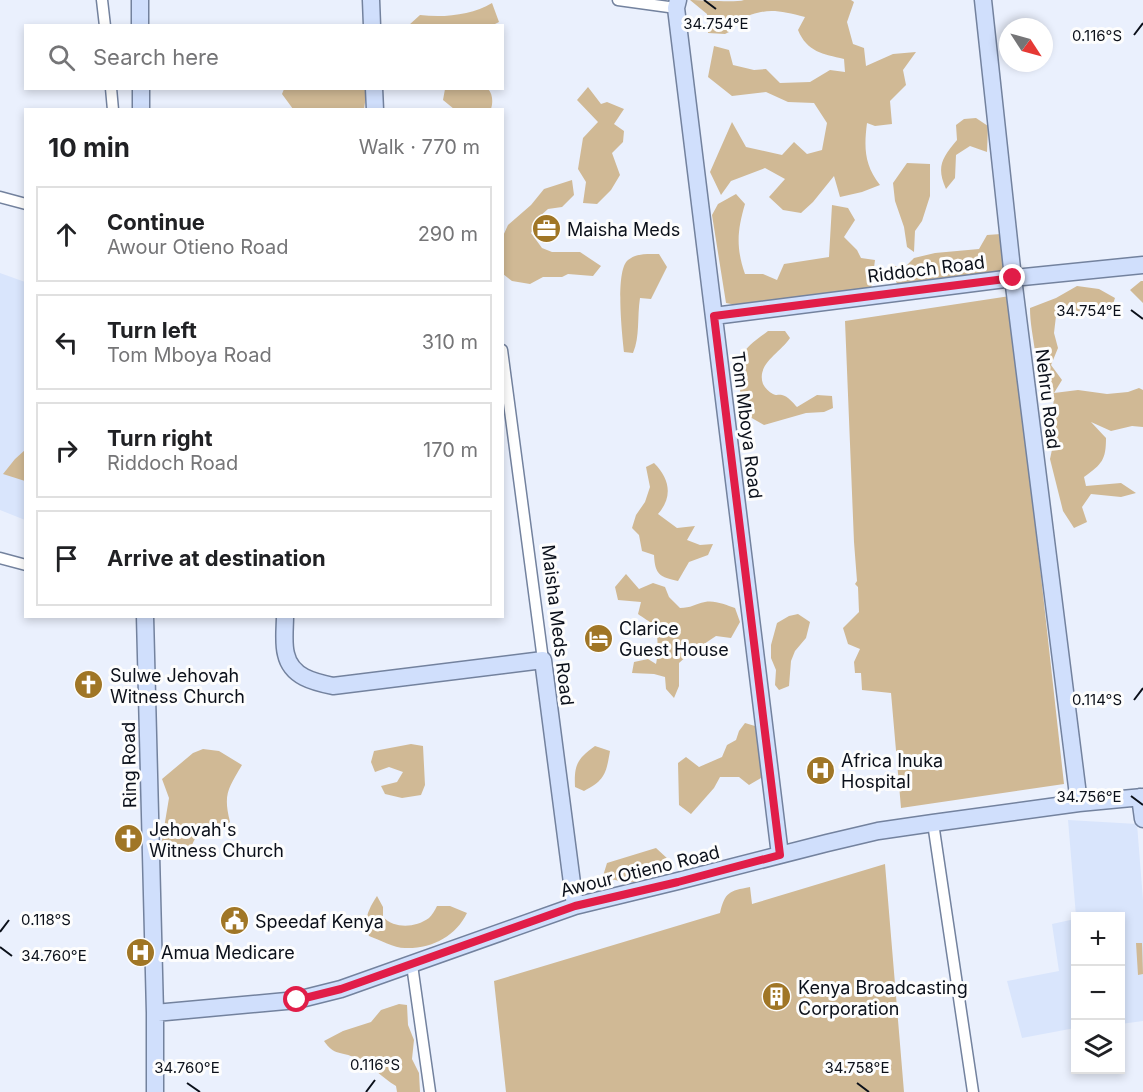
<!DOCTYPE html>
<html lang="en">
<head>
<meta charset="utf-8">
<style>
  body { margin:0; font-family:Inter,sans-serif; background:#f2f2f2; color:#202124 }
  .controls { position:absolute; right:18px; bottom:18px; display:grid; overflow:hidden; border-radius:0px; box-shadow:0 3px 9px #0003 }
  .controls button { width:54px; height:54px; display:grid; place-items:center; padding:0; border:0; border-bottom:2px solid #e0e0e0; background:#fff; color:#202124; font:30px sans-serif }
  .compass { position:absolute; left:999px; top:18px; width:54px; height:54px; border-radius:50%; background:#fff; box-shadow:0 3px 9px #0003; rotate:126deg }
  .stop { position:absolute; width:18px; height:18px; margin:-14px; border:4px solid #e11d48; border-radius:50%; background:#fff }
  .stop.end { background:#e11d48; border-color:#fff; box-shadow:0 2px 6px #0008 }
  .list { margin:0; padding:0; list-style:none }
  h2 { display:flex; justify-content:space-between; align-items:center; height:78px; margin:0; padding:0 24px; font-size:26px }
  h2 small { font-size:20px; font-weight:400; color:#757577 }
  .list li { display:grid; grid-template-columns:39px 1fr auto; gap:18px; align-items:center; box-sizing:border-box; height:96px; margin:0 12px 12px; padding:0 12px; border:2px solid #e0e0e0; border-radius:0px }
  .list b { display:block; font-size:22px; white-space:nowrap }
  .list p { margin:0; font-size:20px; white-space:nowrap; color:#757577 }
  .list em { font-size:20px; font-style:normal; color:#757577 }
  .icon { flex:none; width:33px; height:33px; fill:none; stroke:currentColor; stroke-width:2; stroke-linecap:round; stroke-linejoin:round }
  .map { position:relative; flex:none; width:1143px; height:1092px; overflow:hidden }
  .search { position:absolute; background:#fff; box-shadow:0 3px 9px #0003; left:24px; top:24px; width:480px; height:66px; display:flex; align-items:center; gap:15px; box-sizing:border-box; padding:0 21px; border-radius:0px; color:#757577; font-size:22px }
  .panel { position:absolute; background:#fff; box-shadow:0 3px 9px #0003; left:24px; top:108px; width:480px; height:510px; border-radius:0px }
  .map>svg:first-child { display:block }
  .built { fill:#d9e5fc }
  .green { fill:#d0b995 }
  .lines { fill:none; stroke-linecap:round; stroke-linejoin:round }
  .street-casing { stroke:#73829e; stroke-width:13 }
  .secondary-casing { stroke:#73829e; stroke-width:19 }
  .street { stroke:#fff; stroke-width:10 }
  .secondary { stroke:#d0dffc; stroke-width:16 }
  .route { stroke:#e11d48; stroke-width:8 }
  .ticks { fill:none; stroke:#0b101a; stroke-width:2 }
  .labels { text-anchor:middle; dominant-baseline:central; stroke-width:6; stroke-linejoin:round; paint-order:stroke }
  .poi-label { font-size:18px; fill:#0b101a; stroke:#fdfdfd; text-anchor:start }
  .street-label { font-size:18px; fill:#0b101a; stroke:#fdfdfd }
  .ticks-label { font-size:15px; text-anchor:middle; fill:#0b101a; stroke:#fdfdfd; stroke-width:6; stroke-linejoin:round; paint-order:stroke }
</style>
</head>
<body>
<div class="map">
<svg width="1143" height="1092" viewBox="0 0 1143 1092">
  <rect width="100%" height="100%" fill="#eaf0fd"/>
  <path class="built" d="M0 273 25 282V520L0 510Z
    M1068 820 1137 824 1143 900V1021L1121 1024 1120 916H1076Z
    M1075 919V1028L1022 1038 1007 981 1059 971 1052 924Z"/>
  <path class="green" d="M690 0C703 0 735 3 744 0H851L854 2 847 22 853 44 864 48 866 66 893 54 916 52 903 70 906 85 890 101 892 124 875 126 867 123C864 147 864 165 880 185L862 192 840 197 834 176 813 202 801 213 783 210 769 197 785 179 765 168 731 181 721 195 710 172 732 122 746 147 782 155 794 142 807 154 822 150 827 123 814 103 788 102 766 92 732 96 708 77 714 46 729 50 733 65 754 70 766 69 780 83 810 82 830 70 845 72 844 59C823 54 807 52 798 30L805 17C777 10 764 7 737 21L733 30 725 34 708 33 707 14Z
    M492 3 499 22 493 25H409L420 15C444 18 472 15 492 3Z
    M588 87 601 104 607 102 624 109 614 124 624 131 623 142 612 153 620 175 611 190 597 204 583 203 586 182 578 169 583 138 598 122 577 100Z
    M284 89H370L366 96 364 109H293L282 94Z
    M445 89H488C493 94 493 103 491 109H454L443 100Z
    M976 118 988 126 987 152 970 146 956 155 955 178 946 189C936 167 942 158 957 140L956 125 964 119Z
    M907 163 930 164V196L922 221 915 231 914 252 907 247 904 227 895 201 893 183Z
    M572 180 574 195 562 207 548 209 539 217 531 233 542 248 552 252H580L601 266 593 276 568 274 562 277H543L530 284 512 281 503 274V236L508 225 531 205 544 189Z
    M736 194 745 204C737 231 736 248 745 274H763L777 280 784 264 829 257 832 205 848 208 855 220 844 237 857 250 861 258 875 260 871 290 746 307 726 303 712 215 718 204Z
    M1001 234 1005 262 1001 275 899 288 895 279 894 266 905 267 914 258 935 253 979 249 987 235Z
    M659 254 667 267 651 299 640 298C637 317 640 337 633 353L624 352C622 334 615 270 628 260 637 253 648 254 659 254Z
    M1141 281H1143V303L1130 290Z
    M1077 286 1099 289 1115 298 1112 307 1056 316 1054 333 1058 348 1051 365 1062 380 1054 393 1078 390 1107 394 1128 392 1139 388 1143 390V427L1132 426 1111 431 1091 422 1106 438C1106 460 1102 464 1084 477L1086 486 1121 483 1136 493 1121 497 1091 494 1082 507 1087 522 1074 528 1063 511 1050 459 1054 440 1048 429 1053 411 1054 394H1041C1037 379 1037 366 1035 351 1033 336 1030 323 1030 308L1056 298Z
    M1010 296 1064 784 901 808 891 693 862 690 861 673H855L854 662 860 649 848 644 843 628 859 612 858 587 855 584 857 581 854 542 845 321Z
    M768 331H785L790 338C780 353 756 364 763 384 765 388 769 392 773 394 777 396 778 394 782 395 788 396 793 403 797 407L817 395 832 396 833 408 824 412 806 413 764 425 743 413C741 399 737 372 741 359 744 347 759 338 768 331Z
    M25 450V481L3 474 15 459Z
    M654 463C670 479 673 497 658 514L677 528 695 526 687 540 700 545 713 544 708 555 689 562 678 581C660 577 655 575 654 555L642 551 639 535 632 528 636 515 645 502 650 487 646 467Z
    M626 574 639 589 653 583 665 587 669 597 680 608C691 608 695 604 705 602 715 600 726 605 735 608L740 622 731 638 716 636 689 654 679 663V686L674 698 666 689 665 677 654 674 632 673 634 662 648 659 656 664C658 657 659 632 654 626 650 621 643 618 638 614L641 602 618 600 615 587Z
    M798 614 810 622 806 638 795 651 791 661 789 686 779 690 775 685 776 670 771 658V645L777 623 789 616Z
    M745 723 755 726 761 758V778L749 785 739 777H720L714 788 691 814 679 805 678 763 686 757 699 767 722 757 727 745 736 740 739 731Z
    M411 744 423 746 425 785 421 795 402 798 385 794 381 786 397 782 403 772 389 767 375 772 371 762 374 751Z
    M595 746 610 751C606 774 605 780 584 791L575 787C574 765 577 759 595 746Z
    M203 749 219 751 242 765C228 789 223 794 230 822L212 836 200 828 190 849 178 859 160 852 169 798 162 779 193 753Z
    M656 848 669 860C646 882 634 888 603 876L607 863Z
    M885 864 904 1092H506L494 981 720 913C725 892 729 891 750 887L752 904Z
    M377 896 383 907V917C395 929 415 928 429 918 432 915 435 910 437 906H450L467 913C456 936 432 949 405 948 394 948 380 940 369 936 363 920 368 910 377 896Z
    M1136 943H1142L1143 974 1138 975Z
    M399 1004 407 1005 408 1025 414 1040 412 1059 419 1073 420 1092H397L396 1086C382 1078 371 1064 356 1058 341 1051 334 1056 324 1041L343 1031 371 1022 381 1010Z"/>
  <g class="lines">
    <defs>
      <path id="street" d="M102 0 105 26
        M618 0 676 8
        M111 88 113 110
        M0 197 26 204
        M502 350 543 660
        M0 558 26 565
        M933 823 973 1092
        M412 965 430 1092"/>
      <path id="secondary" d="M140 0V26
        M371 0 372 26
        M678 0 676 8 780 855
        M983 0 1013 278 1079 803
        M141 88V110
        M374 88 375 110
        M714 316 1013 278 1143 265
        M145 616 155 1013V1092
        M285 616C285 628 283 643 286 654 291 677 314 682 333 686L543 660 575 906
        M1140 797 1143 819
        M155 1013 297 1000 341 989 575 906 678 881 827 843 878 831 933 823 1079 803 1143 797"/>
    </defs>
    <use href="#street" class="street-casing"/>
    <use href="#secondary" class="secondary-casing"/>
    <use href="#street" class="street"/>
    <use href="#secondary" class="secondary"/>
  </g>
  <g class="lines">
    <path class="route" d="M297 1000 341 989 575 906 678 882 780 855 714 316 1013 278"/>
  </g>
  <path class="ticks" d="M704 0 716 9M1134 35 1143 23M1131 310 1143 319M1134 700 1143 688M1131 796 1143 805M0 932 9 920M0 947 12 956M187 1083 200 1092M857 1083 869 1092M366 1092 375 1080"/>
  <defs>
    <symbol id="office-disc" viewBox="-11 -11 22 22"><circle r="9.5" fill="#a07626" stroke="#fdfdfd"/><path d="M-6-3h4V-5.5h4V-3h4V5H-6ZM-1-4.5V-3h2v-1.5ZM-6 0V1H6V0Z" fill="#fff"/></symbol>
    <symbol id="hotel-disc" viewBox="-11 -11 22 22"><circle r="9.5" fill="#a07626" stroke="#fdfdfd"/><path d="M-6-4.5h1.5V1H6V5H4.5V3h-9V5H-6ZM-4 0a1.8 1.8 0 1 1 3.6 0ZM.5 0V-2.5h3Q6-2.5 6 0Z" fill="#fff"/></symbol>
    <symbol id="church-disc" viewBox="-11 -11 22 22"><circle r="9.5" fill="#a07626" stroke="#fdfdfd"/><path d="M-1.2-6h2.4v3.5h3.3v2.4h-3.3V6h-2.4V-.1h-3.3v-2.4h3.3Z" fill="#fff"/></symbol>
    <symbol id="hospital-disc" viewBox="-11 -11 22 22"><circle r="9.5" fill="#a07626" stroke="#fdfdfd"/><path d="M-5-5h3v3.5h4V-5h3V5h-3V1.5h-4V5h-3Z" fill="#fff"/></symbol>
    <symbol id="civic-disc" viewBox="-11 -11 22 22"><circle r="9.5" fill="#a07626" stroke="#fdfdfd"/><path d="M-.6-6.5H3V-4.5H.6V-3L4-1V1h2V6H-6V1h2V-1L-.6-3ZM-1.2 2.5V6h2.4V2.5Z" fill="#fff"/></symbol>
    <symbol id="building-disc" viewBox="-11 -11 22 22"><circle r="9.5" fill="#a07626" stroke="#fdfdfd"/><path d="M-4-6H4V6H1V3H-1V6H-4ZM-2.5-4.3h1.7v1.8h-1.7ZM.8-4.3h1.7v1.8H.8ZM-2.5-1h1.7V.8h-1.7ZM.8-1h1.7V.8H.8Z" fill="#fff"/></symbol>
  </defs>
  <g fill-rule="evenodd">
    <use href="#office-disc" x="530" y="212" width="33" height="33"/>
    <use href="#hotel-disc" x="582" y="622" width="33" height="33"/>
    <use href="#church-disc" x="72" y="668" width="33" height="33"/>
    <use href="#hospital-disc" x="804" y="754" width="33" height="33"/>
    <use href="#church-disc" x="112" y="822" width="33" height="33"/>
    <use href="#civic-disc" x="218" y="904" width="33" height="33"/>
    <use href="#hospital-disc" x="124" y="936" width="33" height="33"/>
    <use href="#building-disc" x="760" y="980" width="33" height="33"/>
  </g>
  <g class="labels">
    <g class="poi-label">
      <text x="567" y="229">Maisha Meds</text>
      <text x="619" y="628">Clarice<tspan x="619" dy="21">Guest House</tspan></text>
      <text x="110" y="675">Sulwe Jehovah<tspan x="110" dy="21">Witness Church</tspan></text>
      <text x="841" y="760">Africa Inuka<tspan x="841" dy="21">Hospital</tspan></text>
      <text x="149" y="829">Jehovah's<tspan x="149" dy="21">Witness Church</tspan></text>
      <text x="255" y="921">Speedaf Kenya</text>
      <text x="161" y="952">Amua Medicare</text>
      <text x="798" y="987">Kenya Broadcasting<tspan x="798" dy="21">Corporation</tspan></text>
    </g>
    <g class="street-label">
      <text transform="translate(926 269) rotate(-7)">Riddoch Road</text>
      <text transform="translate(1048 399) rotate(83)">Nehru Road</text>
      <text transform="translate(747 425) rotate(83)">Tom Mboya Road</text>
      <text transform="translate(558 625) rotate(83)">Maisha Meds Road</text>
      <text transform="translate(129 765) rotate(-91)">Ring Road</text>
      <text transform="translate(640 871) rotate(-14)">Awour Otieno Road</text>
    </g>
  </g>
  <g class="ticks-label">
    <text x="716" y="29">34.754°E</text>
    <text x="1097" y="41">0.116°S</text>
    <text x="1089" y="316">34.754°E</text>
    <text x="1097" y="705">0.114°S</text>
    <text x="1089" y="802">34.756°E</text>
    <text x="46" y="925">0.118°S</text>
    <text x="54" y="961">34.760°E</text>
    <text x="375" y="1070">0.116°S</text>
    <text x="187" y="1073">34.760°E</text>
    <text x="857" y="1073">34.758°E</text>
  </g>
</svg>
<div class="controls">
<button>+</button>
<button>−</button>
<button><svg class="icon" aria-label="layers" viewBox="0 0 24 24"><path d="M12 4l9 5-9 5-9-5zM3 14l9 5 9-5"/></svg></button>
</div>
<svg class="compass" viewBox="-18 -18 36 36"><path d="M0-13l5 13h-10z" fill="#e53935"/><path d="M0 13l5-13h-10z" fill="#757577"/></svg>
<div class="stop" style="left:297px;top:1000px"></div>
<div class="stop end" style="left:1013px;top:278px"></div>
<div class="search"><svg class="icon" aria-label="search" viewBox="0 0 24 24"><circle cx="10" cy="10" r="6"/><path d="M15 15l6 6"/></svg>Search here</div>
<section class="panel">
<h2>10 min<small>Walk · 770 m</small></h2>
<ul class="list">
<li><svg class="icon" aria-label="ahead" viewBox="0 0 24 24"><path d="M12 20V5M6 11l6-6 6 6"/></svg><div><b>Continue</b><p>Awour Otieno Road</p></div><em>290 m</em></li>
<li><svg class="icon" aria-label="left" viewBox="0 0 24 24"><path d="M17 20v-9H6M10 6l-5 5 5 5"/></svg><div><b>Turn left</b><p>Tom Mboya Road</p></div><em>310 m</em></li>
<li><svg class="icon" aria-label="right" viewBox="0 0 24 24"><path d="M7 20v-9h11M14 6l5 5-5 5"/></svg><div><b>Turn right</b><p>Riddoch Road</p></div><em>170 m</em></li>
<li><svg class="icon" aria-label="arrive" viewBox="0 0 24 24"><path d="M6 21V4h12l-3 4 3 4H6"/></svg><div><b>Arrive at destination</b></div></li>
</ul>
</section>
</div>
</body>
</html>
